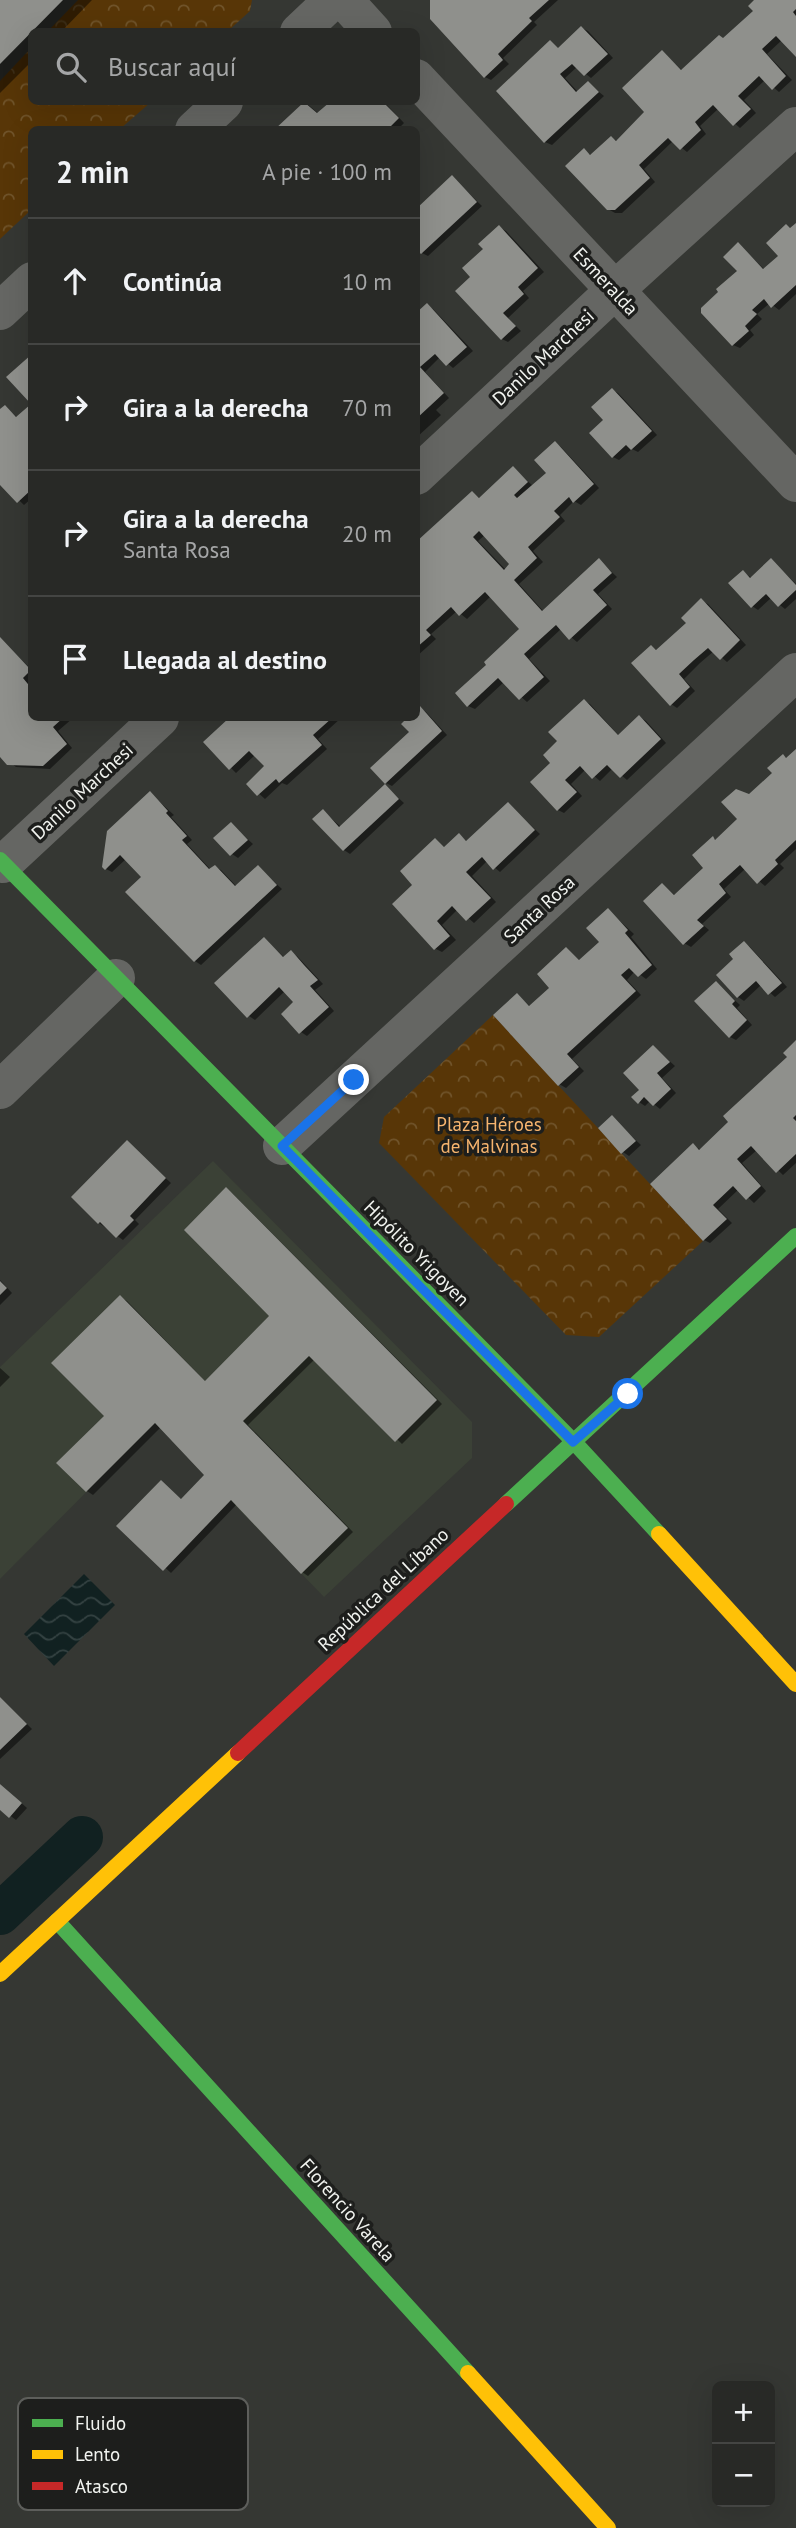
<!DOCTYPE html>
<html lang="es">
<head>
<meta charset="utf-8">
<style>
  body { margin:0; font-family:"PT Sans",sans-serif; background:#30312e; color:#f1f3f6 }
  .controls { position:absolute; right:21px; bottom:21px; display:grid; overflow:hidden; border-radius:10px; box-shadow:0 7px 28px #0002 }
  .controls button { width:63px; height:63px; display:grid; place-items:center; padding:0; border:0; border-bottom:2px solid #444543; background:#282926; color:#f1f3f6; font:35px sans-serif }
  .stop { position:absolute; width:21px; height:21px; margin:-16px; border:5px solid #1a73e8; border-radius:50%; background:#fff }
  .stop.end { background:#1a73e8; border-color:#fff; box-shadow:0 2px 7px #0008 }
  .list { margin:0; padding:0; list-style:none }
  h2 { display:flex; justify-content:space-between; align-items:center; height:91px; margin:0; padding:0 28px; font-size:30px }
  h2 small { font-size:23px; font-weight:400; color:#a5a6a7 }
  .list li { display:grid; grid-template-columns:46px 1fr auto; gap:21px; align-items:center; box-sizing:border-box; height:126px; padding:0 28px; border-top:2px solid #444543 }
  .list b { display:block; font-size:26px; white-space:nowrap }
  .list p { margin:0; font-size:23px; white-space:nowrap; color:#a5a6a7 }
  .list em { font-size:23px; font-style:normal; color:#a5a6a7 }
  .icon { flex:none; width:38px; height:38px; fill:none; stroke:currentColor; stroke-width:2; stroke-linecap:round; stroke-linejoin:round }
  .map { position:relative; flex:none; width:796px; height:2528px; overflow:hidden }
  .search { position:absolute; background:#282926; box-shadow:0 7px 28px #0002; left:28px; top:28px; width:392px; height:77px; display:flex; align-items:center; gap:18px; box-sizing:border-box; padding:0 24px; border-radius:10px; color:#a5a6a7; font-size:26px }
  .panel { position:absolute; background:#282926; box-shadow:0 7px 28px #0002; left:28px; top:126px; width:392px; height:595px; border-radius:10px }
  .map>svg:first-child { display:block }
  .built { fill:#3b4136 }
  .park { fill:url(#park-crowns) }
  .water { fill:url(#water-waves) }
  .shadow { fill:#0007; fill-rule:evenodd }
  .lines { fill:none; stroke-linecap:round; stroke-linejoin:round }
  .canal { stroke:#112121; stroke-width:42 }
  .building { fill:#8f908c; fill-rule:evenodd }
  .street { stroke:#656663; stroke-width:38 }
  .fast { stroke:#4caf50; stroke-width:16 }
  .slow { stroke:#ffc107; stroke-width:16 }
  .jam { stroke:#c62828; stroke-width:16 }
  .route { stroke:#1a73e8; stroke-width:9 }
  .labels { text-anchor:middle; dominant-baseline:central; stroke-width:7; stroke-linejoin:round; paint-order:stroke }
  .street-label { font-size:19px; fill:#f1f3ef; stroke:#1d1e1c }
  .park-label { font-size:19px; fill:#f6b46e; stroke:#1d1e1c }
  .key { fill:#1d1e1c; stroke:#5d5e5b; stroke-width:2 }
  .key-label { font-size:19px; fill:#f1f3ef }
</style>
</head>
<body>
<div class="map">
<svg width="796" height="2528" viewBox="0 0 796 2528">
  <defs>
    <pattern id="park-crowns" width="20" height="18" patternUnits="userSpaceOnUse" patternTransform="scale(1.75)"><rect width="20" height="18" fill="#583607"/><path d="M2 6a3 3 0 1 1 6 0M12 15a3 3 0 1 1 6 0" fill="none" stroke="#70542b"/></pattern>
    <pattern id="water-waves" width="16" height="10" patternUnits="userSpaceOnUse" patternTransform="scale(1.75)"><rect width="16" height="10" fill="#112121"/><path d="M0 5q4-4 8 0t8 0" fill="none" stroke="#344242"/></pattern>
  </defs>
  <rect width="100%" height="100%" fill="#353733"/>
  <path class="built" d="M213 1161 472 1422V1458L324 1597 155 1423 0 1579V1367Z"/>
  <path class="park" d="M78 0H252L250 11 228 31H48Z
    M31 48 32 102H151L120 129 32 130 31 210 0 239V81Z
    M493 1015 703 1241 599 1337 566 1335 379 1143 384 1117Z"/>
  <path class="water" d="M84 1574 115 1605 54 1666 24 1634Z"/>
  <path class="shadow" d="M2 0H92L61 32H32V61L0 93V2Z
    M432 0H558L534 22 537 25 503 58 509 64 491 80 485 77Z
    M757 0H796V55L782 40 767 54 792 80 779 92 765 80 744 100 756 113 740 128 718 109 700 126 706 134 687 152 673 141 644 169 655 182 622 213H615L608 209 584 150 592 156 611 138 618 141 646 112 662 52 683 71 725 40 755 11Z
    M582 28 588 31 613 58 591 78 577 67 565 78 578 92 588 83 604 96 552 145 545 142 550 42 559 49Z
    M332 102H384L404 123 397 130H276L306 103 319 114Z
    M453 178 482 206 428 256 422 253Z
    M787 226 792 229 796 226V294L779 310 770 303 757 314 762 319 750 330 754 335 740 348 733 345 703 312 739 271 738 244 765 270 780 256Z
    M499 227 506 231 544 272 523 291 529 298 508 318 521 331 508 342 502 339 472 277 485 249Z
    M427 306 433 309 473 351 453 368 440 357 425 372 449 398 436 410 441 415 416 438V316Z
    M612 390 618 393 657 435 638 452 632 449 619 460 613 457 606 420Z
    M32 406V498L24 505 0 482V411L5 407 18 418Z
    M555 443 561 447 599 488 581 505 574 501 560 515 565 521 533 551 543 562 519 584 544 612 599 560 617 577 598 594 612 609 577 642 561 629 529 659 550 681 527 702 504 682 475 709 468 706 489 665 521 630 491 596 467 619 457 611 431 634 436 639 416 657V595L473 493 481 499 513 468 533 486 549 473ZM485 535 512 564 506 570 478 541Z
    M771 560 796 584V599L785 609 771 598 758 610 752 606 743 572 752 578Z
    M702 601 708 604 746 645 727 662 714 651 700 663 684 679 695 691 677 708 671 704 652 647 658 651 688 623Z
    M0 639 32 670V679L28 683 32 687V718H73L58 731 72 748 50 769 16 767 0 755Z
    M584 701 590 704 619 736 640 717 646 721 666 743 627 780 613 768 600 781 586 769 571 784 582 796 564 813 558 810 553 763 560 742Z
    M420 708 426 712 447 735 392 786 386 783 411 732 403 724 410 718H416Z
    M231 718H341L318 739 327 749 287 785 282 783 265 799 248 784 266 767 255 755 236 773 205 742Z
    M796 751V849L780 864 784 868 765 886 745 869 724 889 731 897 702 924 709 930 691 947 684 943 663 885 676 896 706 868 713 838 717 841 740 819 749 796 774 773 783 756 788 759Z
    M385 786 404 803 350 854 344 850 323 811 341 827Z
    M151 794 174 815 171 817 192 840 187 844 211 870 215 867 221 870 237 887 258 867 282 889 201 965 195 961 144 877 126 859 112 872 106 869Z
    M508 804 540 834 500 872 487 861 472 876 496 902 474 923 458 909 442 925 456 940 442 952 436 949 394 904 415 885 435 840 445 848 459 835 468 842Z
    M231 824 253 844 238 858 232 854Z
    M608 910 634 934 631 937 657 969 646 979 635 971 627 980 641 995 572 1059 584 1071 566 1088 559 1084 517 995 531 1007 551 988 567 949 580 961 601 942Z
    M264 939 285 958 291 953 297 956 323 984 315 990 334 1011 307 1036 301 1032 295 1002 285 991 255 1020 249 1016Z
    M744 943 750 947 787 987 775 997 761 985 744 1001 738 997 736 959Z
    M716 983 740 1005 737 1008 752 1025 736 1040 730 1037Z
    M796 1043V1163L783 1175 757 1150 742 1163 766 1191 754 1203 739 1189 718 1209 732 1223 710 1243 704 1240 694 1146 701 1150 731 1122 789 1057Z
    M654 1047 675 1066 662 1078 676 1093 660 1109 650 1101 645 1106 639 1102Z
    M612 1118 641 1145 629 1156 623 1152Z
    M127 1142 171 1183 135 1220 139 1224 123 1240 99 1223 73 1197Z
    M226 1190 232 1193 442 1404 402 1444 315 1359 248 1425 353 1532 308 1576 302 1572 237 1504 171 1573 119 1525 161 1482 182 1500 206 1475 161 1427 93 1495 87 1491 106 1416 120 1297 127 1301 206 1382 271 1316Z
    M0 1280 12 1293 0 1305Z
    M0 1368 10 1377 0 1387Z
    M0 1697 32 1729 0 1759Z
    M0 1784 27 1808 16 1820 0 1808Z"/>
  <g class="lines">
    <path class="canal" d="M0 1914 82 1837"/>
  </g>
  <path class="building" d="M0 0H63L0 64Z
    M430 0H549L529 18 532 21 498 54 503 60 484 78 430 19Z
    M754 0H796V9L793 12 796 16V57L776 36 762 49 786 76 772 90 759 76 738 96 751 109 733 126 713 105 695 122 701 130 680 150 668 138 639 165 650 178 615 210H607L565 166 584 148 590 155 611 136 616 141 644 112 622 88 662 50 681 70 719 35 723 38 753 11 748 6Z
    M581 26 608 54 584 76 572 64 560 74 576 92 588 81 599 92 544 143 496 91 550 40 558 48Z
    M304 102 317 113 330 102H383L399 118 387 130H274Z
    M452 175 477 202 421 254 416 249V209Z
    M796 223V285L771 308 764 299 752 310 757 314 745 326 749 331 732 346 701 313V308L718 292 716 289 737 271 723 257 738 242 763 269 778 256 766 243 786 224 790 228Z
    M499 225 538 268 518 287 524 294 503 313 516 326 501 340 455 291 470 277 462 268 483 249 478 244Z
    M427 303 467 347 446 366 435 354 420 367 444 393 416 419V313Z
    M32 354V489L17 503 0 485V409L5 405 16 417 31 404 6 377Z
    M612 388 652 431 631 450 626 445 612 458 589 433 603 420 591 407Z
    M555 441 594 484 573 503 569 497 554 511 560 517 528 547 537 558 514 580 542 611 599 558 612 573 593 590 607 605 569 640 556 625 524 654 544 677 519 700 498 678 467 707 455 693 486 665 484 662 519 629 485 592 459 616 451 607 426 630 431 635 416 648V542L472 491 479 498 513 466 528 482 514 495 517 498 546 473 534 460ZM479 531 509 564 504 570 473 537Z
    M771 558 796 585V590L778 607 766 594 751 608 728 583 743 570 750 578Z
    M701 598 740 640 720 660 708 648 694 660 679 674 690 687 670 706 631 663 651 645 656 650 686 623 681 618Z
    M0 637 31 670 23 678 32 689V718H63L53 727 67 744 43 766 7 765 0 757Z
    M584 699 618 735 639 715 661 739 620 778 607 765 592 779 580 766 565 780 577 792 557 811 530 782 550 763 543 755 557 741 548 732Z
    M420 706 442 731 385 784 370 768 409 732 401 724 407 718H416V709Z
    M229 718H332L313 735 322 745 279 783 276 779 257 796 246 784 264 766 249 751 229 770 203 742Z
    M796 749V840L775 860 778 864 757 884 740 865 719 884 726 893 697 920 704 926 683 945 643 901 662 883 674 895 703 868 692 855 713 836 715 840 737 819 721 802 736 789 749 794 772 773 767 768 783 754 786 758Z
    M385 784 399 799 343 851 312 819 323 809 339 827Z
    M150 791 168 811 166 813 187 836 182 840 209 869 215 865 235 886 258 865 277 885 194 962 125 892 141 877 120 855 105 870 102 867 107 831Z
    M508 802 535 830 493 870 482 857 466 872 491 898 466 921 452 906 437 921 450 936 434 950 392 904 412 885 400 871 435 838 444 847 459 833 466 841Z
    M231 822 248 840 230 856 213 838Z
    M608 908 628 930 625 933 652 965 638 977 629 968 621 975 636 991 567 1054 579 1067 558 1086 493 1015 517 993 529 1006 549 988 537 974 566 947 579 960 599 942 586 928Z
    M264 937 283 957 291 950 304 965 318 980 310 986 329 1007 299 1034 281 1014 293 1002 279 987 247 1018 214 983Z
    M744 941 782 983 768 995 756 981 737 998 716 975 733 959 729 954Z
    M716 981 735 1001 732 1004 747 1020 729 1038 694 1001Z
    M796 1040V1115L793 1118 796 1121V1154L776 1173 751 1146 737 1159 761 1186 746 1200 733 1186 713 1205 727 1219 703 1241 650 1184 693 1143 699 1150 728 1122 723 1116 787 1057 783 1053Z
    M653 1045 670 1062 657 1073 671 1089 653 1106 644 1097 638 1104 631 1097 639 1090 623 1073Z
    M612 1115 636 1141 621 1154 598 1128Z
    M127 1140 166 1178 130 1216 134 1220 116 1238 100 1222 98 1224 71 1197Z
    M226 1187 437 1400 395 1442 309 1356 243 1421 348 1528 301 1574 231 1500 163 1571 116 1526 161 1480 181 1499 204 1475 155 1423 86 1492 56 1463 104 1416 51 1363 120 1295 205 1381 269 1316 184 1230Z
    M0 1281 7 1288 0 1295Z
    M0 1697 27 1724 0 1750Z
    M0 1784 22 1803 9 1818 0 1810Z"/>
  <g class="lines">
    <path class="street" d="M344 0 373 32
      M299 32 333 0
      M416 78 796 483
      M194 130 224 102
      M0 311 32 281
      M416 476 615 290 796 126
      M3 864 160 718
      M0 1090 116 978
      M282 1146 796 672"/>
    <path class="fast" d="M0 860 574 1442 659 1534
      M506 1504 796 1236
      M57 1921 468 2373"/>
    <path class="slow" d="M659 1534 796 1684
      M0 1974 238 1753
      M468 2373 608 2528"/>
    <path class="jam" d="M238 1753 506 1504"/>
  </g>
  <g class="lines">
    <path class="route" d="M354 1080 282 1146 573 1442 628 1394"/>
  </g>
  <g class="labels">
    <g class="street-label">
      <text transform="translate(606 281) rotate(47)">Esmeralda</text>
      <text transform="translate(543 357) rotate(-43)">Danilo Marchesi</text>
      <text transform="translate(82 791) rotate(-43)">Danilo Marchesi</text>
      <text transform="translate(539 909) rotate(-43)">Santa Rosa</text>
      <text transform="translate(417 1253) rotate(45)">Hipólito Yrigoyen</text>
      <text transform="translate(383 1589) rotate(-43)">República del Líbano</text>
      <text transform="translate(348 2210) rotate(48)">Florencio Varela</text>
    </g>
    <g class="park-label">
      <text x="489" y="1124">Plaza Héroes<tspan x="489" dy="22">de Malvinas</tspan></text>
    </g>
  </g>
  <rect x="18" y="2398" width="230" height="112" rx="10" class="key"/>
  <rect x="32" y="2419" width="31" height="8" fill="#4caf50"/>
  <rect x="32" y="2450" width="31" height="9" fill="#ffc107"/>
  <rect x="32" y="2482" width="31" height="8" fill="#c62828"/>
  <g class="key-label">
    <text x="75" y="2430">Fluido</text>
    <text x="75" y="2461">Lento</text>
    <text x="75" y="2493">Atasco</text>
  </g>
</svg>
<div class="controls">
<button>+</button>
<button>−</button>
</div>
<div class="stop" style="left:628px;top:1394px"></div>
<div class="stop end" style="left:354px;top:1080px"></div>
<div class="search"><svg class="icon" aria-label="search" viewBox="0 0 24 24"><circle cx="10" cy="10" r="6"/><path d="M15 15l6 6"/></svg>Buscar aquí</div>
<section class="panel">
<h2>2 min<small>A pie · 100 m</small></h2>
<ul class="list">
<li><svg class="icon" aria-label="ahead" viewBox="0 0 24 24"><path d="M12 20V5M6 11l6-6 6 6"/></svg><div><b>Continúa</b></div><em>10 m</em></li>
<li><svg class="icon" aria-label="right" viewBox="0 0 24 24"><path d="M7 20v-9h11M14 6l5 5-5 5"/></svg><div><b>Gira a la derecha</b></div><em>70 m</em></li>
<li><svg class="icon" aria-label="right" viewBox="0 0 24 24"><path d="M7 20v-9h11M14 6l5 5-5 5"/></svg><div><b>Gira a la derecha</b><p>Santa Rosa</p></div><em>20 m</em></li>
<li><svg class="icon" aria-label="arrive" viewBox="0 0 24 24"><path d="M6 21V4h12l-3 4 3 4H6"/></svg><div><b>Llegada al destino</b></div></li>
</ul>
</section>
</div>
</body>
</html>
